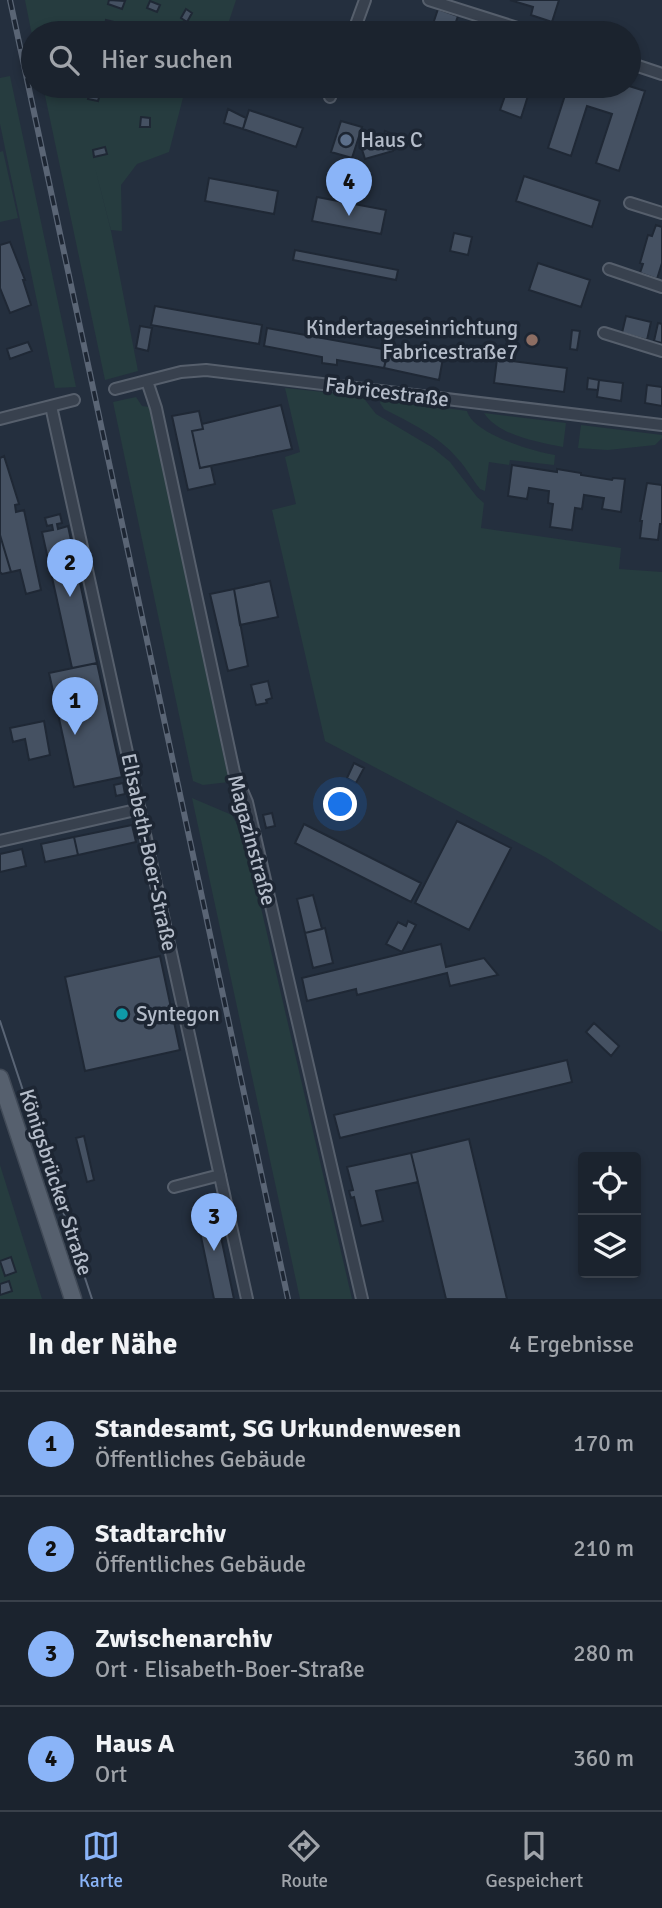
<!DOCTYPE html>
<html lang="de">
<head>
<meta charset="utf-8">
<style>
  body { margin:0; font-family:Signika,sans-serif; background:#282f3a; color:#f1f3f6 }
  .controls { position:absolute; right:21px; bottom:21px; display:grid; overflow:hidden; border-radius:7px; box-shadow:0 4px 10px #0003 }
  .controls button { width:63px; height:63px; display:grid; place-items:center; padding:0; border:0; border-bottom:2px solid #39404a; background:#1b232e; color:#f1f3f6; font:35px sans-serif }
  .you { position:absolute; left:341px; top:805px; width:24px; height:24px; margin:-18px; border:5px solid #fff; border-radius:50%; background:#1a73e8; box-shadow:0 0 0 10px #1a73e833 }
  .badge { display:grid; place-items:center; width:46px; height:46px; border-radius:50%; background:#8ab4f8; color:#111; font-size:23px; font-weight:700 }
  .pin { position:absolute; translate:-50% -58px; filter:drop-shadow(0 2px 4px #0008) }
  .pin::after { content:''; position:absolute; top:37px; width:24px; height:21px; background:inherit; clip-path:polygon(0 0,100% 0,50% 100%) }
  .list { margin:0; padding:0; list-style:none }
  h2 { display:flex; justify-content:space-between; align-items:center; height:91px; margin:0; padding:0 28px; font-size:30px }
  h2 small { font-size:23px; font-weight:400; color:#a0a4aa }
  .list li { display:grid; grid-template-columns:46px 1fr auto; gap:21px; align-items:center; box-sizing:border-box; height:105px; padding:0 28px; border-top:2px solid #39404a }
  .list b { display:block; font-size:26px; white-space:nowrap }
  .list p { margin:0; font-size:23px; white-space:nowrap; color:#a0a4aa }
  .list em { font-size:23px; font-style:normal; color:#a0a4aa }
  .icon { flex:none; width:38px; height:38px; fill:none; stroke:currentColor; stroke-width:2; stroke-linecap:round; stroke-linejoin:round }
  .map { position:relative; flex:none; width:662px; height:1299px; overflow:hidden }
  .search { position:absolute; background:#1b232e; box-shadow:0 4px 10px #0003; left:21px; right:21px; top:21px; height:77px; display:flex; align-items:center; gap:18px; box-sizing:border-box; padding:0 24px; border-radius:38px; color:#a0a4aa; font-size:26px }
  .sheet { height:511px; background:#1b232e }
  nav { display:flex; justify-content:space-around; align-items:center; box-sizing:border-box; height:98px; border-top:2px solid #39404a; background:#1b232e; font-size:19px; color:#a0a4aa }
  nav a { display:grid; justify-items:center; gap:4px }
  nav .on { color:#8ab4f8 }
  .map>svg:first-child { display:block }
  .green { fill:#263c3f }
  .building { fill:#455162; stroke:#1f2835; stroke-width:2 }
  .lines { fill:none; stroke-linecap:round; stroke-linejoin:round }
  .street-casing { stroke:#565f6c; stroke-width:14 }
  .primary-casing { stroke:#414a57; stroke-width:19 }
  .street { stroke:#38414e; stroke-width:10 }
  .primary { stroke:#56606e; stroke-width:16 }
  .tram { stroke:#5a6575; stroke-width:2 }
  .rail-casing { stroke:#5a6575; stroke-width:6 }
  .rail { stroke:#1d2633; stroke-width:3.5; stroke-dasharray:10; stroke-linecap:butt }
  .service-dot { fill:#5c6f8a; stroke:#1d2633; stroke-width:2.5 }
  .education-dot { fill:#8d6e63; stroke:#1d2633; stroke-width:2.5 }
  .culture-dot { fill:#0f9aa8; stroke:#1d2633; stroke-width:2.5 }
  .labels { text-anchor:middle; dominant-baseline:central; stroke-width:7; stroke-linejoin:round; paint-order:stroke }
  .poi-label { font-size:21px; fill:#b4bcc9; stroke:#1d2633; text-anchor:start }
  .street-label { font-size:21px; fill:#b4bcc9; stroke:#1d2633 }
</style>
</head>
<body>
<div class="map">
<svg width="662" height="1299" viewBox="0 0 662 1299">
  <rect width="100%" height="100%" fill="#242f3e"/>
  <path class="green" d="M25 0H236L225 33H33V40Z
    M10 76 76 387 55 388 53 378 0 124V78Z
    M43 86H186L169 152 137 164 121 185 122 231 111 230 94 164 111 231 138 371 105 380Z
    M3 151 18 218 0 222V152Z
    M285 388 362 396 376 414 433 448 450 462 477 497 484 503 481 528 621 548 619 569 662 572V932L545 857 325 741 272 510 296 504 285 457 300 452Z
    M136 397 142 406 150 407 229 782 203 785 193 781 113 402Z
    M381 399 467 411C473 434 534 452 555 455L554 465 510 460 509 465 489 462 485 491 480 489C472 479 466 467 457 458 439 436 409 422 384 409L380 403Z
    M484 413 566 423 563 447C538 442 499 436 484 413Z
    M581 425 662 435V438L655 445 608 450 578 448Z
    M192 798 232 815 245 839 352 1299H300Z
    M0 1165 42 1299H0Z"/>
  <path class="building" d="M109 0 125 1 122 9 108 4Z
    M510 0H559L552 22 531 15 533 7Z
    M150 1 160 5 157 12 147 8Z
    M186 9 192 13 187 22 181 18Z
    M438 9 458 16 452 33H430Z
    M106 20 114 22 111 32 104 30Z
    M474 86H531L521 118 500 110 505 96Z
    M568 86H629L645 91 619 171 596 163 612 114 587 106 571 156 548 148Z
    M90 91 100 94 98 101 88 99Z
    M228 109 246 118 243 129 224 123Z
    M249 110 303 128 296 147 243 129Z
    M141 117 150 118V127H140Z
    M341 121 362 127 352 158 331 152Z
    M385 131 398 136 393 151 365 159 360 143 384 135Z
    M105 147 107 154 94 157 93 150Z
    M524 176 600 201 592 227 516 201Z
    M209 178 278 191 274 214 205 201Z
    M317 197 386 210 381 234 312 221Z
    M656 225 662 227V263L657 279 640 273 643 264 640 263 648 235 652 236Z
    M454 233 472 237 468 255 450 251Z
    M10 242 25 280H23L31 305 10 313 0 288V245Z
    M295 250 398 270 396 280 293 260Z
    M538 263 590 280 581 307 529 290Z
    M155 306 262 325 259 344 151 325Z
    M626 316 651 322 647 340 622 333Z
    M658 323 662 324V343L654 341Z
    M140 326 152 328 148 351 136 348Z
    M267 328 388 350 384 368 337 360V365L322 363V357L264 346Z
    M572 330 580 331 577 350 570 349Z
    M28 342 32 351 10 359 7 349Z
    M402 350 443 358 439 380 384 368 388 352 402 354Z
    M497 359 567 368 564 392 494 383Z
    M588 378 599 380 598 390 587 389Z
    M599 380 623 383 621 401 597 397Z
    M647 385 662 387V406L645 403Z
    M281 405 292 449 200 468 192 431 203 429 202 424Z
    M199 411 203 429 192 431 200 468 211 466 215 484 188 490 172 416Z
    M4 456 19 504 15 505 16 512 24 510 41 590 26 594 20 570 11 572 0 535V458Z
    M512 465 557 472V469L581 473V475L612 480 613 478 625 479 621 512 602 509 604 498 584 495 582 509 575 508 572 530 550 527 553 504 548 503 549 491 529 488 527 499 508 496Z
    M647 483 662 485V524H660L658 540 640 538 642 521H640Z
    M60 514 62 523 57 524 58 529 68 526 97 663 72 668 42 532 53 530 52 525 47 526 45 518Z
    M0 535 11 572 2 574 0 572Z
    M270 581 278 617 240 625 234 589Z
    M234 589 248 666 228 671 210 594Z
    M97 663 122 777 74 787 49 673Z
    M268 681 272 698 266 700 267 703 256 705 251 685Z
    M44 721 50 755 29 760 25 739 13 742 10 728Z
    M354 763 364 768 356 783 347 778Z
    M123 783 125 794 116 796 114 785Z
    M272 813 275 826 266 828 263 815Z
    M457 821 511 848 469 930 415 903Z
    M304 824 421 883 411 902 295 843Z
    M132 825 136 842 78 855 74 837Z
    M74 837 78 855 45 862 41 844Z
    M22 849 26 866 0 872V854Z
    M313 895 322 929 305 933 297 899Z
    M408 921 416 925 402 952 386 944 398 922 406 926Z
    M325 928 333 963 313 968 305 933Z
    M441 944 446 967 484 958 498 975 450 986 447 973 357 995 356 989 307 1001 302 978Z
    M160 956 180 1050 85 1071 65 977Z
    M594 1023 619 1046 611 1056 586 1032Z
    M567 1060 572 1082 340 1138 334 1115Z
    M84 1136 94 1180 87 1182 76 1138Z
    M469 1139 506 1295 507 1299H446L411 1153Z
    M411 1153 418 1182 376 1191 383 1221 361 1226 354 1197 351 1198 349 1191 353 1190 347 1167Z
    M213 1199 234 1299H214L194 1203Z
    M11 1257 16 1272 5 1276 0 1261Z
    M9 1281 12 1291 0 1295V1284Z"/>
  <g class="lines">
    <defs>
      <path id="street" d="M429 0 533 33
        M353 33 365 0
        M629 63 662 74
        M330 97 334 86
        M630 203 662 213
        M609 269 662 287
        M604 333 662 351
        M147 381 156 408 234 772 247 802 362 1299
        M115 389 181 372 206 370 662 425
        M51 406 247 1299
        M0 419 74 400
        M0 841 140 809
        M174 1187 220 1175"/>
      <path id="primary" d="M0 1078 73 1299"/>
    </defs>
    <use href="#street" class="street-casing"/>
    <use href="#primary" class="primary-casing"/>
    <use href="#street" class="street"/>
    <use href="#primary" class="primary"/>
    <path class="tram" d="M0 1021 92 1299"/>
    <defs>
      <path id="rail" d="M10 0 288 1299"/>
    </defs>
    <use href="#rail" class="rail-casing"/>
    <use href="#rail" class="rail"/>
  </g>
  <circle class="service-dot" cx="346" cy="140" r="7"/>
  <circle class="education-dot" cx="532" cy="340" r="7"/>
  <circle class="culture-dot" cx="122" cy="1014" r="7"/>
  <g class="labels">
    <g class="poi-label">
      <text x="360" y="140">Haus C</text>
      <text x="518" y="328" text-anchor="end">Kindertageseinrichtung<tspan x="518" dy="24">Fabricestraße7</tspan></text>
      <text x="136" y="1014">Syntegon</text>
    </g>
    <g class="street-label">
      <text transform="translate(387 392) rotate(7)">Fabricestraße</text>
      <text transform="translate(252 840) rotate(75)">Magazinstraße</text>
      <text transform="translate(149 852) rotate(78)">Elisabeth-Boer-Straße</text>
      <text transform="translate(56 1182) rotate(72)">Königsbrücker Straße</text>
    </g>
  </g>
</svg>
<div class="controls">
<button><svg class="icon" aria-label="locate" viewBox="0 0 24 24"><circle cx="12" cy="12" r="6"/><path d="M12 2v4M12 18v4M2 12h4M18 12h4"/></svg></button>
<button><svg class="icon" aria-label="layers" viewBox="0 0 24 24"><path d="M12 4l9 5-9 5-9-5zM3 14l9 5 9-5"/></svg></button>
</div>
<div class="you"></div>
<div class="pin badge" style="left:75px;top:735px">1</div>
<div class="pin badge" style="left:70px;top:597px">2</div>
<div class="pin badge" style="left:214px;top:1251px">3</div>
<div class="pin badge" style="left:349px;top:216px">4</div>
<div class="search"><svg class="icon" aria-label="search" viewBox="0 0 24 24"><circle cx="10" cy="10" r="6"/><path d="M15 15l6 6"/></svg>Hier suchen</div>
</div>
<section class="sheet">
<h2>In der Nähe<small>4 Ergebnisse</small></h2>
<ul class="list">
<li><span class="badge">1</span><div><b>Standesamt, SG Urkundenwesen</b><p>Öffentliches Gebäude</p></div><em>170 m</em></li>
<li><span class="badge">2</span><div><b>Stadtarchiv</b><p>Öffentliches Gebäude</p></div><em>210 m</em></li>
<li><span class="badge">3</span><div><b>Zwischenarchiv</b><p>Ort · Elisabeth-Boer-Straße</p></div><em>280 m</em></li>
<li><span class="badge">4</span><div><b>Haus A</b><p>Ort</p></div><em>360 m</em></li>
</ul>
</section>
<nav>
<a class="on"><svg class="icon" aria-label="map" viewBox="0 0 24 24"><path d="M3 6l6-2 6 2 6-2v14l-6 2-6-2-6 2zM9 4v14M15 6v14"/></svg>Karte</a>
<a><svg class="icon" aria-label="directions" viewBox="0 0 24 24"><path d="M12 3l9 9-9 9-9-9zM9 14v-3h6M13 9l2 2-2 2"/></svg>Route</a>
<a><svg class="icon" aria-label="saved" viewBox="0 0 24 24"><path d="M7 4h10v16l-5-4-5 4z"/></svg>Gespeichert</a>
</nav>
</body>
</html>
